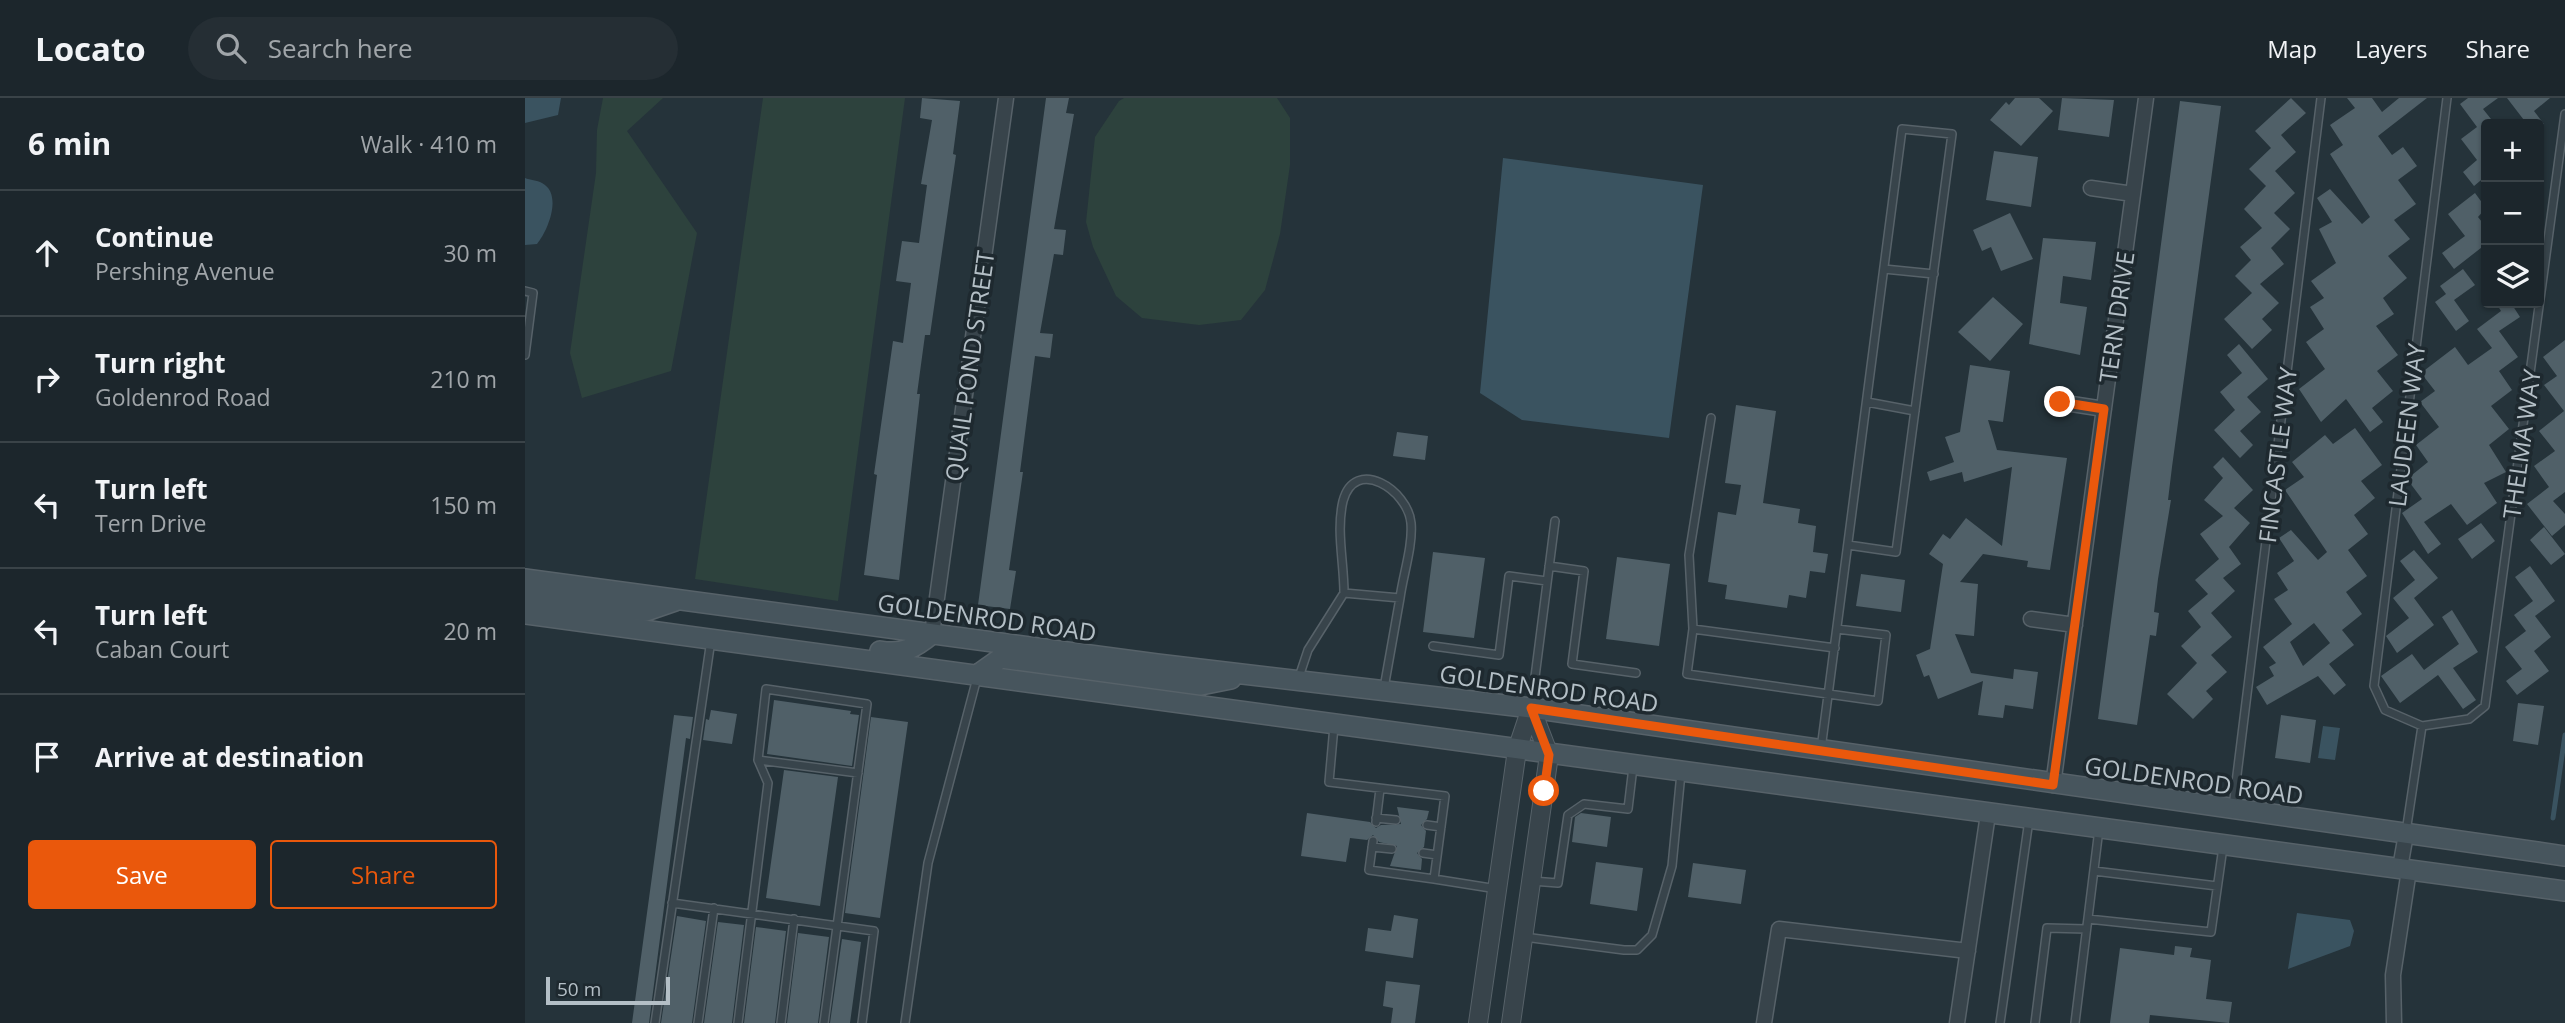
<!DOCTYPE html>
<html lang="en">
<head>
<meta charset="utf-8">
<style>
  body { margin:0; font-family:"Open Sans",sans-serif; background:#252e34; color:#f1f3f6 }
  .controls { position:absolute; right:21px; top:21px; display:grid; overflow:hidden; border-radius:7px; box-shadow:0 2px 5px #0004 }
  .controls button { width:63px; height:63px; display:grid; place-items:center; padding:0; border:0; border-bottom:2px solid #3a4348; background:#1c262c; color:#f1f3f6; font:35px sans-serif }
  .scale { position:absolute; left:21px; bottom:18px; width:124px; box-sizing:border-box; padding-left:7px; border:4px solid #b4bfc6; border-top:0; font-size:19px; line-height:24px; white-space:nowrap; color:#b4bfc6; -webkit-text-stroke:5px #1e292f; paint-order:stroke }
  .stop { position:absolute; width:21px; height:21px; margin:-16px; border:5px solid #ea580c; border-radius:50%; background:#fff }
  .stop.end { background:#ea580c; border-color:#fff; box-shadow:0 2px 7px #0008 }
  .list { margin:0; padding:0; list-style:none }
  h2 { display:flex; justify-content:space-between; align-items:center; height:91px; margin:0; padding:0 28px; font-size:30px }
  h2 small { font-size:23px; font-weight:400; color:#a0a5a9 }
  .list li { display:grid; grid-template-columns:46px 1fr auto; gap:21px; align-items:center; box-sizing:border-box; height:126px; padding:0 28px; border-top:2px solid #3a4348 }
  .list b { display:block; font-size:26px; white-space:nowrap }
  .list p { margin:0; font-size:23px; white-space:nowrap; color:#a0a5a9 }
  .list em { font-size:23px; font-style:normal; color:#a0a5a9 }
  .actions { display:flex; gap:14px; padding:21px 28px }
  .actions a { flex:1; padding:16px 0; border:2px solid #ea580c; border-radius:7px; text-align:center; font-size:24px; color:#ea580c }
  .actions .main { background:#ea580c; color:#fff }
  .icon { flex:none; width:38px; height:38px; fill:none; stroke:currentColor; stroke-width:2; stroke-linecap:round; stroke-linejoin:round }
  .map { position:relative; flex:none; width:2040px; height:925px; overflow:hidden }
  header { display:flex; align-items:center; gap:42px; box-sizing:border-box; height:98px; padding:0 35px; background:#1c262c; border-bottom:2px solid #3a4348 }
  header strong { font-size:33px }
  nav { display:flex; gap:38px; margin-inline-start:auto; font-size:24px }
  .search { width:490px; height:63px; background:#252e34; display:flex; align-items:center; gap:18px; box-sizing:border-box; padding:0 24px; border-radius:38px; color:#a0a5a9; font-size:26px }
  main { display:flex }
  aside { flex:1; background:#1c262c }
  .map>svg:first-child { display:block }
  .green { fill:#2d423d }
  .water { fill:#3a5360 }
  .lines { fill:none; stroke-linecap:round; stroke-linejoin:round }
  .stream { stroke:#3a5360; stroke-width:5 }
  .building { fill:#506068; fill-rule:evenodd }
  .service-casing { stroke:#576269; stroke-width:10 }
  .minor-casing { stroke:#576269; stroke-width:17 }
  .tertiary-casing { stroke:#576269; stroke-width:20 }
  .secondary-casing { stroke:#576269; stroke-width:22 }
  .service { stroke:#38444b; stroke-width:7 }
  .minor { stroke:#38444b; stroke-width:14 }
  .tertiary { stroke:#38444b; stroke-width:18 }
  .secondary { stroke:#47555d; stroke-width:19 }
  .route { stroke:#ea580c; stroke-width:9 }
  .labels { text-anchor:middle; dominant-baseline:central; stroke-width:7; stroke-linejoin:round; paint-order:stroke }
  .street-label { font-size:24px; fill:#b4bfc6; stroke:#1e292f }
</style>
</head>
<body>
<header>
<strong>Locato</strong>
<div class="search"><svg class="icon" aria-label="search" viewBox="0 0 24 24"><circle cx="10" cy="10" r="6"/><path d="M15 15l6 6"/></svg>Search here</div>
<nav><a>Map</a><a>Layers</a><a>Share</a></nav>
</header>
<main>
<aside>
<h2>6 min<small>Walk · 410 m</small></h2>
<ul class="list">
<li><svg class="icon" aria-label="ahead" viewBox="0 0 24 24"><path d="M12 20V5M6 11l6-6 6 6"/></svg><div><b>Continue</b><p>Pershing Avenue</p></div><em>30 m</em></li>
<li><svg class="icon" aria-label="right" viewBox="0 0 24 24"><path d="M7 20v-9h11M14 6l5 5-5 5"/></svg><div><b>Turn right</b><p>Goldenrod Road</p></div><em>210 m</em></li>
<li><svg class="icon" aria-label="left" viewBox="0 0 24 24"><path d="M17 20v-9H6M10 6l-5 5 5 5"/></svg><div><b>Turn left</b><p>Tern Drive</p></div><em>150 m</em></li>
<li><svg class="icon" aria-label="left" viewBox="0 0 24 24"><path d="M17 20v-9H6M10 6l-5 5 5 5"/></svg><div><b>Turn left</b><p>Caban Court</p></div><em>20 m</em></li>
<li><svg class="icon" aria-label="arrive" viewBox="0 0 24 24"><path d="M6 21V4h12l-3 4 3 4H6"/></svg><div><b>Arrive at destination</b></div></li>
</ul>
<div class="actions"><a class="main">Save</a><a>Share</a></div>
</aside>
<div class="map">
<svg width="2040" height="925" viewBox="0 0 2040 925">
  <rect width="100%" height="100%" fill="#25333a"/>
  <path class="green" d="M78 0H138L102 33 172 135 146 273 57 300 45 255 71 75 72 32Z
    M238 0H380L313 503 170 481Z
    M599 0H752L765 20V67L755 136 740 192 716 222 674 227 617 220 591 198 568 149 561 124 570 39 594 3Z"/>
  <path class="water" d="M0 0H36L33 17 0 25Z
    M978 60 1178 87 1144 340 997 322 955 295Z
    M0 80C5 82 12 82 17 85 38 96 23 133 12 146L0 147Z
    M1798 628 1815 630 1810 662 1793 660Z
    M1772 815 1825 822 1829 833 1825 848 1763 871Z"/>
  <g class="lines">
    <path class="stream" d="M2028 720 2040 637"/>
  </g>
  <path class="building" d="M397 0 435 3 428 56 431 57 405 237H400L392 296H395L374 482 339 477 352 377 349 376 368 243 378 245 386 185 371 183 377 143 394 145 402 87 396 86 407 22 395 20Z
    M521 0H544L541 15 549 16 529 131 541 132 538 157 529 156 515 235 528 236 525 260 510 258 495 374H498L484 472 491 473 485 511 453 507Z
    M1490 0H1514L1528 13 1496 48 1465 22 1481 4 1484 7Z
    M1537 0 1589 2 1584 39 1533 32Z
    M1766 0 1781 15 1756 37 1771 54 1750 73 1770 95 1749 115 1765 131 1746 150 1759 166 1735 186 1754 205 1737 221 1747 232 1727 251 1699 221 1727 195 1710 178 1726 162 1715 149 1737 130 1719 111 1741 88 1724 71 1746 50 1730 33Z
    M1822 0H1847L1857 14 1874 0H1902L1853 38 1867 57 1878 49 1892 68 1873 82 1891 106 1869 122 1885 141 1863 158 1882 180 1858 200 1869 216 1851 228 1873 257 1852 273 1868 293 1847 310 1858 324 1845 334 1821 301 1796 324 1774 291 1800 271 1781 244 1799 231 1785 209 1799 200 1786 183 1811 165 1794 131 1807 124 1792 100 1805 91 1837 126 1845 119 1805 56 1818 47 1805 27 1830 10Z
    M1943 0H1973L1958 11 1970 26H1961V78L1949 88 1938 74 1952 62 1936 41 1952 29 1935 6Z
    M1982 0H2025L2009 13 2019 26H2002Z
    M1655 3 1696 8 1647 369 1643 402H1646L1633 481 1629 514 1634 515 1631 538 1625 537 1612 627 1573 621Z
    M1469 53 1513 59 1506 109 1461 102Z
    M1950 95 1961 110 1953 119 1961 129V146L1929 171 1917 155 1940 138 1923 116Z
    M1485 115 1508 161 1476 173 1466 149 1457 153 1448 132Z
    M1518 140 1571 144 1566 182 1538 178 1535 205 1562 209 1555 257 1504 246Z
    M1938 171 1950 187 1929 202 1944 223 1931 233 1910 204 1921 196 1915 188Z
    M1468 199 1498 226 1465 263 1433 234Z
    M1971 205H1986L1995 219 1974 233 1993 259 1974 273 1987 292 1966 308 1984 331 1964 347 1981 374 1959 385 1972 405 1942 427 1926 406 1899 424 1916 446 1903 456 1877 415 1897 401 1882 381 1903 364 1891 347 1914 329 1895 304 1910 293 1896 275 1930 249 1943 267 1967 250 1952 231 1976 213Z
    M2040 242V394L2028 403 2040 416V427L2027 438 2002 406 2024 389 2009 368 2030 353 2014 333 2039 313 2019 287 2032 278 2018 259Z
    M1714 246 1743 281 1722 299 1736 314 1715 333 1728 347 1715 360 1689 332 1710 312 1695 294 1717 275 1702 257Z
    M1445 267 1485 273 1478 324 1463 322 1472 352 1542 360 1525 472 1502 469 1503 463 1458 456 1435 484 1453 486 1449 538 1430 536 1446 575 1488 581 1489 571 1513 574 1508 611 1480 607 1478 620 1453 617 1458 583 1413 601 1404 577 1399 579 1391 557 1405 551 1418 466 1404 456 1418 436 1425 441 1441 420 1477 448 1487 369 1439 384 1437 374 1405 383 1402 374 1429 364 1420 339 1435 334Z
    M1211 307 1251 313 1238 405 1275 411 1273 425 1291 428 1288 454 1303 456 1300 475 1285 473 1281 500 1264 497 1262 510 1200 501 1202 487 1183 484 1193 414 1211 417 1216 387 1200 385Z
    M1830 330 1857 367 1836 383 1850 400 1829 417 1843 436 1823 452 1842 478 1821 494 1837 516 1817 532 1829 547 1804 566 1821 587 1809 597 1793 578 1742 607 1731 589 1749 578 1744 569 1751 565 1738 549 1767 526 1749 501 1763 492 1752 475 1769 463 1754 440 1766 432 1793 462 1802 454 1760 392 1779 379 1767 364 1800 337 1808 346ZM1789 525 1805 545 1778 568 1765 544Z
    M872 334 903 338 900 362 868 358Z
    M1698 359 1728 392 1709 410 1725 425 1704 449 1716 466 1698 480 1710 493 1686 515 1707 539 1686 557 1702 574 1681 593 1688 601 1668 621 1642 596 1672 565 1656 548 1676 529 1663 513 1683 496 1670 482 1694 461 1675 436 1698 418 1679 402 1698 380 1688 369Z
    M1956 425 1970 443 1947 461 1933 441Z
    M2019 429 2040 456 2026 467 2005 442Z
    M1889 452 1913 480 1889 500 1909 527 1872 555 1861 538 1884 520 1868 500 1890 482 1875 463Z
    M908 454 960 460 949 540 898 534Z
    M1092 459 1145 466 1134 548 1081 541Z
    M2005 468 2030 503 2010 518 2026 539 2009 553 2024 573 1992 597 1981 583 1997 571 1980 549 2001 533 1989 517 2008 503 1990 479Z
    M1336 476 1380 482 1376 514 1331 508Z
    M1927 512 1953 554 1928 570 1951 602 1938 611 1913 577 1875 605 1856 578 1887 556 1899 572 1934 546 1917 519Z
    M249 602 326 613 325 616 334 617 327 668 242 656Z
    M1993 605 2019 608 2013 647 1988 643Z
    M186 612 212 616 207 646 178 642 181 621 184 622Z
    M149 617 168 619 165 641 161 640 124 925H107Z
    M1756 617 1791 622 1785 665 1750 660Z
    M346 619 383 624 355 820 320 815Z
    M259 672 313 679 295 808 241 800Z
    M872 709 904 713 902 721 896 727 901 733 899 749 892 755 897 761 896 772 865 768 872 748 854 744 848 737 842 742 825 740 821 764 776 758 782 715 845 724 851 730 856 727 876 726Z
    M1056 715 1086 719 1082 749 1047 744 1050 719Z
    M1071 764 1118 770 1112 813 1065 806Z
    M1168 765 1221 772 1216 806 1163 799Z
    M869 817 893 821 888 860 840 853 843 830 866 833Z
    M152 818 181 823 167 925H136Z
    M193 824 219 827 207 925H179Z
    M231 829 261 833 250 925H219Z
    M273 835 304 839 293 925H262Z
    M317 841 336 844 325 925H305Z
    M1650 848 1667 850 1665 859 1686 862 1681 901 1707 904 1704 925 1625 917 1624 925H1585L1595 850 1649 857Z
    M861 883 895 887 890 925H866L868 910 858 908Z"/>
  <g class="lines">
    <defs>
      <path id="service" d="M1922 0 1849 588 1860 612 1897 628 1944 621 1960 608 2040 16
        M1359 171 1409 176
        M0 193 8 195 0 257
        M1342 304 1390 313
        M1024 468 1059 473 1047 566 1111 575
        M819 495C819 464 811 433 818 403 830 358 883 392 886 425 888 448 878 477 875 500
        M1168 531 1164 457 1186 320
        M908 548 974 557 984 478 1022 483
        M1310 550 1168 531 1162 576 1353 603 1361 537 1312 531
        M773 582 783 552 819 495 875 500 859 590
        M1006 610 1030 423
        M809 628 804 684 920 698 909 781 972 791
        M1296 651 1377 31 1427 36 1371 454 1323 447
        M233 662 333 675
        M1708 709 1796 0
        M851 720 871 722
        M851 724 855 691
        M902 727 916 729
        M1881 734 1897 628
        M848 743 844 772 909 781
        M847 749 867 751
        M898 755 912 757
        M1569 773 1692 788
        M1007 783 1033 785 1043 717 1059 706 1103 711 1108 669
        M147 805 349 833 337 925
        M1563 821 1686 834 1698 749
        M999 839 1099 852H1112L1127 837 1147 768 1156 675
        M130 925 186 542
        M173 925 189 810
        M213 925 243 685 233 662 241 591 342 606 299 925
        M256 925 269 821
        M380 925 403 765 452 580
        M1475 925 1504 722
        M1510 925 1522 830 1561 831
        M1550 925 1574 731"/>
      <path id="minor" d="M1566 90 1608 96
        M1534 304 1579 311
        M1506 521 1550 527
        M407 536 481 0
        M1528 687 1621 0
        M1875 770 1881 736
        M1239 925 1254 831 1443 853
        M1432 925 1463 716
        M1869 925 1868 877 1884 772"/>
      <path id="tertiary" d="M953 925 992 652 1006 610
        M986 925 1024 657 1006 610"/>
      <path id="secondary" d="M0 481 632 566 1006 610 2040 758
        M0 497 121 513 150 503
        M0 516 2040 793
        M355 553C378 557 390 550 407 536
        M452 577 476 560 676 587 706 581"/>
    </defs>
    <use href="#service" class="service-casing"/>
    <use href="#minor" class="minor-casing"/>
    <use href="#tertiary" class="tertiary-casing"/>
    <use href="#secondary" class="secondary-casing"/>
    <use href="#service" class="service"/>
    <use href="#minor" class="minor"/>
    <use href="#tertiary" class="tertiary"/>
    <use href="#secondary" class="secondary"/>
  </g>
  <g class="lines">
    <path class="route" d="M1019 693 1024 657 1006 610 1528 687 1579 311 1535 304"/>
  </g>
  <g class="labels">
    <g class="street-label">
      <text transform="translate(1591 219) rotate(-82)">TERN DRIVE</text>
      <text transform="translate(444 268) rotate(-82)">QUAIL POND STREET</text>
      <text transform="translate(1881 327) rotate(-83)">LAUDEEN WAY</text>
      <text transform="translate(1996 346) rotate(-82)">THELMA WAY</text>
      <text transform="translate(1752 357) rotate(-83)">FINCASTLE WAY</text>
      <text transform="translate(462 519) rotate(8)">GOLDENROD ROAD</text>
      <text transform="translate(1024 590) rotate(8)">GOLDENROD ROAD</text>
      <text transform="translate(1669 682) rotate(8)">GOLDENROD ROAD</text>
    </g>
  </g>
</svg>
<div class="controls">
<button>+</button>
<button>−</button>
<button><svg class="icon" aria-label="layers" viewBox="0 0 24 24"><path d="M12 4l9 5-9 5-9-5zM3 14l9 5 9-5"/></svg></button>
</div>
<div class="scale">50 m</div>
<div class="stop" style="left:1019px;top:693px"></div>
<div class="stop end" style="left:1535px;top:304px"></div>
</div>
</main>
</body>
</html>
